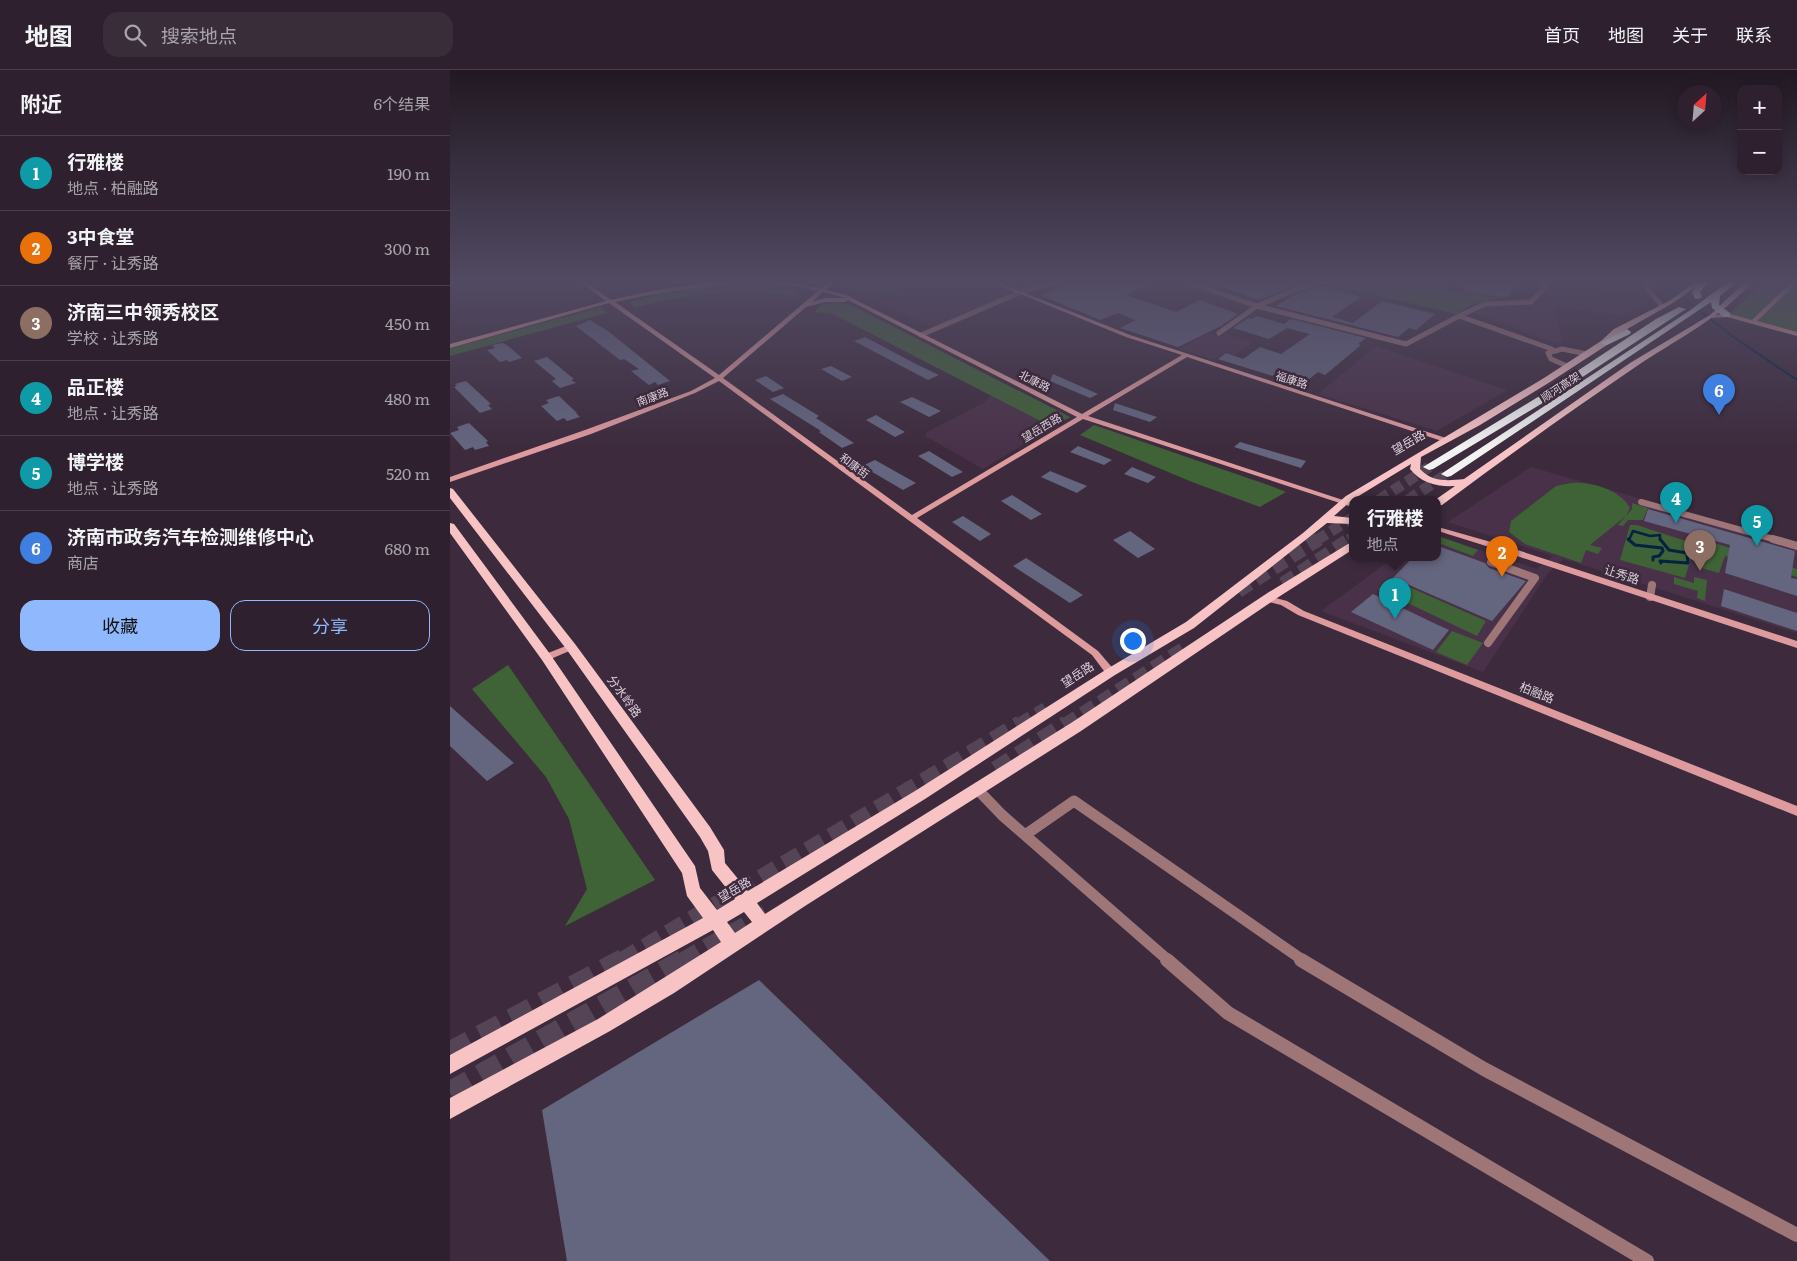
<!DOCTYPE html>
<html lang="zh">
<head>
<meta charset="utf-8">
<style>
  body { margin:0; font-family:Literata,"Noto Sans SC",serif; background:#3a2d3a; color:#f1f3f6 }
  .controls { position:absolute; right:15px; top:15px; display:grid; overflow:hidden; border-radius:10px; box-shadow:0 2px 12px #0003 }
  .controls button { width:45px; height:45px; display:grid; place-items:center; padding:0; border:0; border-bottom:1px solid #493e4a; background:#2e202e; color:#f1f3f6; font:25px sans-serif }
  .compass { position:absolute; left:1227px; top:15px; width:45px; height:45px; border-radius:50%; background:#2e202e; box-shadow:0 2px 12px #0003; rotate:26deg }
  .you { position:absolute; left:682px; top:570px; width:18px; height:18px; margin:-12px; border:4px solid #fff; border-radius:50%; background:#1a73e8; box-shadow:0 0 0 8px #1a73e833 }
  .badge { display:grid; place-items:center; width:32px; height:32px; border-radius:50%; background:#90b8fd; color:#fff; font-size:16px; font-weight:700 }
  .pin { position:absolute; translate:-50% -41px; filter:drop-shadow(0 1px 2px #0008) }
  .pin::after { content:''; position:absolute; top:26px; width:18px; height:15px; background:inherit; clip-path:polygon(0 0,100% 0,50% 100%) }
  .popup { position:absolute; left:899px; top:426px; width:92px; height:65px; box-sizing:border-box; display:grid; place-content:center; border-radius:10px; background:#2e202e; filter:drop-shadow(0 1px 4px #0005); font-size:16px; white-space:nowrap; color:#a7a3aa }
  .popup b { font-size:19px; color:#f1f3f6 }
  .popup::after { content:''; position:absolute; left:50%; top:100%; margin-left:-10px; border:10px solid transparent; border-top-color:#2e202e }
  .list { margin:0; padding:0; list-style:none }
  h2 { display:flex; justify-content:space-between; align-items:center; height:65px; margin:0; padding:0 20px; font-size:21px }
  h2 small { font-size:16px; font-weight:400; color:#a7a3aa }
  .list li { display:grid; grid-template-columns:32px 1fr auto; gap:15px; align-items:center; box-sizing:border-box; height:75px; padding:0 20px; border-top:1px solid #493e4a }
  .list b { display:block; font-size:19px; white-space:nowrap }
  .list p { margin:0; font-size:16px; white-space:nowrap; color:#a7a3aa }
  .list em { font-size:16px; font-style:normal; color:#a7a3aa }
  .actions { display:flex; gap:10px; padding:15px 20px }
  .actions a { flex:1; padding:11px 0; border:1px solid #90b8fd; border-radius:15px; text-align:center; font-size:18px; color:#90b8fd }
  .actions .main { background:#90b8fd; color:#111 }
  .icon { flex:none; width:28px; height:28px; fill:none; stroke:currentColor; stroke-width:2; stroke-linecap:round; stroke-linejoin:round }
  .map { position:relative; flex:none; width:1347px; height:1191px; overflow:hidden }
  header { display:flex; align-items:center; gap:30px; box-sizing:border-box; height:70px; padding:0 25px; background:#2e202e; border-bottom:1px solid #493e4a }
  header strong { font-size:24px }
  nav { display:flex; gap:28px; margin-inline-start:auto; font-size:18px }
  .search { width:350px; height:45px; background:#3a2d3a; display:flex; align-items:center; gap:12px; box-sizing:border-box; padding:0 18px; border-radius:15px; color:#a7a3aa; font-size:19px }
  main { display:flex }
  aside { flex:1; background:#2e202e }
  .map>svg:first-child { display:block }
  .built { fill:#493249 }
  .green { fill:#3f6236 }
  .lines { fill:none; stroke-linecap:round; stroke-linejoin:round }
  .stream-far2 { stroke:#042343; stroke-width:2 }
  .stream-far1 { stroke:#042343; stroke-width:2.5 }
  .stream { stroke:#042343; stroke-width:3 }
  .building { fill:#64657f }
  .highway-tunnel-far3 { stroke:#545; stroke-width:11; stroke-dasharray:11 5.5; stroke-linecap:butt }
  .highway-tunnel-far2 { stroke:#545; stroke-width:14; stroke-dasharray:14 7; stroke-linecap:butt }
  .highway-tunnel-far1 { stroke:#545; stroke-width:18; stroke-dasharray:18 9; stroke-linecap:butt }
  .highway-tunnel { stroke:#545; stroke-width:23; stroke-dasharray:23 12; stroke-linecap:butt }
  .street-far4 { stroke:#9f7678; stroke-width:5 }
  .street-far3 { stroke:#9f7678; stroke-width:6 }
  .street-far2 { stroke:#9f7678; stroke-width:8 }
  .street-far1 { stroke:#9f7678; stroke-width:11 }
  .street { stroke:#9f7678; stroke-width:14 }
  .secondary { fill:#dd9b9e; fill-rule:evenodd }
  .primary { fill:#f7c3c5; fill-rule:evenodd }
  .highway { fill:#f2f2f2; fill-rule:evenodd }
  .labels { text-anchor:middle; dominant-baseline:central; stroke-width:5; stroke-linejoin:round; paint-order:stroke }
  .far-street-label { font-size:11px; fill:#dbcfdb; stroke:#3d2b3d }
  .street-label { font-size:12px; fill:#dbcfdb; stroke:#3d2b3d }
</style>
</head>
<body>
<header>
<strong>地图</strong>
<div class="search"><svg class="icon" aria-label="search" viewBox="0 0 24 24"><circle cx="10" cy="10" r="6"/><path d="M15 15l6 6"/></svg>搜索地点</div>
<nav><a>首页</a><a>地图</a><a>关于</a><a>联系</a></nav>
</header>
<main>
<aside>
<h2>附近<small>6个结果</small></h2>
<ul class="list">
<li><span class="badge" style="background:#0f9aa8">1</span><div><b>行雅楼</b><p>地点 · 柏融路</p></div><em>190 m</em></li>
<li><span class="badge" style="background:#e8710a">2</span><div><b>3中食堂</b><p>餐厅 · 让秀路</p></div><em>300 m</em></li>
<li><span class="badge" style="background:#8d6e63">3</span><div><b>济南三中领秀校区</b><p>学校 · 让秀路</p></div><em>450 m</em></li>
<li><span class="badge" style="background:#0f9aa8">4</span><div><b>品正楼</b><p>地点 · 让秀路</p></div><em>480 m</em></li>
<li><span class="badge" style="background:#0f9aa8">5</span><div><b>博学楼</b><p>地点 · 让秀路</p></div><em>520 m</em></li>
<li><span class="badge" style="background:#3f7fe0">6</span><div><b>济南市政务汽车检测维修中心</b><p>商店</p></div><em>680 m</em></li>
</ul>
<div class="actions"><a class="main">收藏</a><a>分享</a></div>
</aside>
<div class="map">
<svg width="1347" height="1191" viewBox="0 0 1347 1191">
  <rect width="100%" height="100%" fill="#3d2b3d"/>
  <path class="built" d="M392 211H529L560 224 483 257 395 217 390 213Z
    M1098 218 1195 232 1172 246 1103 236 1113 271 1107 274 1021 242 1028 237 1055 233 1084 234 1086 229 1096 232Z
    M758 263 770 267 776 264 803 272 785 285 776 282 764 290 729 279Z
    M926 276 1057 320 987 361 868 324Z
    M541 325 602 357 533 399 475 366 477 362 535 332Z
    M1081 397 1347 474V563L1114 489 1098 503 1033 602 871 541 943 488H988V466L1087 499 1103 486 998 452Z"/>
  <path class="green" d="M401 211H471C450 218 423 229 401 218Z
    M887 211H977L1000 217 999 220 1048 228 1021 235 1006 244 877 214Z
    M1315 211H1347V263L1279 244Z
    M268 214H316L349 221 347 226C291 219 239 222 185 238L180 232 237 217Z
    M384 233H393L405 237 620 347 602 357 383 244 364 242 372 235Z
    M151 237 157 243 0 286V278Z
    M644 355 821 416 836 422 810 437 742 412 630 365Z
    M1121 413C1141 411 1171 420 1180 438L1176 446 1140 475 1152 478 1148 484 1136 480 1131 493 1075 474 1059 462 1061 451 1106 416Z
    M1182 433 1198 438 1193 450H1178L1173 456 1168 455 1182 439Z
    M1180 455H1187L1245 474 1235 508 1170 490Z
    M988 466 1028 480 1023 486 988 473Z
    M1258 471 1347 499V507L1275 486 1269 503 1248 497 1254 475 1261 474Z
    M1224 507 1244 513V507L1257 510 1255 531 1247 528 1248 521 1224 514Z
    M941 509 1036 551 1027 566 928 519Z
    M1002 561 1033 573 1017 595 986 582Z
    M58 595 205 810 115 856 137 819 119 749 96 707 22 619Z"/>
  <g class="lines">
    <path class="stream-far2" d="M1211 211 1282 266 1347 310"/>
    <path class="stream-far1" d="M1179 470 1183 461 1200 466 1210 465V470"/>
    <path class="stream" d="M1178 469 1185 475 1212 478 1213 481 1209 486 1203 487V490
      M1210 469 1219 480 1237 483 1238 493 1210 491 1211 493"/>
  </g>
  <path class="building" d="M628 211H708L676 225 726 242 750 230 788 244 771 256 728 277 670 258 686 250 668 243 650 250 590 225Z
    M857 211 809 230 757 212V211Z
    M1015 211H1065L1060 226 1056 225 1055 228 1013 221 1014 218H1011Z
    M872 216 911 227 882 247 903 253 932 231 985 244 966 260 959 258 948 267 826 236 844 225Z
    M807 246 834 254 841 249 916 268 908 274 911 275 875 305 868 302 852 315 768 289 776 283 793 289 810 277 831 284 860 264 837 258 819 269 783 258 798 248 802 249Z
    M140 250 158 261 220 311 208 315 205 312 199 315 181 301 189 299 174 289 170 290 126 256Z
    M415 267 466 294 489 305 478 310 404 271Z
    M52 273 57 275 72 288 59 292 57 290 50 292 37 280 45 278 42 275Z
    M97 287 124 309 121 310 126 313 110 318 102 311 106 309 84 291Z
    M381 296 402 307 392 311 371 299Z
    M603 304 648 324 640 328 600 311Z
    M316 306 334 318 323 322 305 310Z
    M16 311 41 334 38 335 42 339 30 343 4 317 7 316 5 314Z
    M333 324 369 346 366 348 404 373 392 378 369 362 371 361 320 329Z
    M109 326 127 343H126L130 347 117 351 114 348 107 351 91 336 99 333 96 330Z
    M462 327 491 341 479 347 450 332Z
    M665 333 707 347 700 352 663 340Z
    M426 345 455 362 445 367 416 350Z
    M19 353 38 371 36 372 39 376 25 380 23 377 15 380 0 363 9 360 7 357Z
    M790 372 856 391 851 398 784 377Z
    M628 376 662 390 654 395 620 382Z
    M479 381 513 402 502 407 468 386Z
    M425 390 466 413 453 420 412 396Z
    M682 397 706 407 698 413 674 404Z
    M600 401 637 416 627 423 591 407Z
    M562 425 592 444 581 450 551 431Z
    M1198 439 1345 481 1341 508 1347 509V526L1275 503 1280 475 1194 451Z
    M513 446 541 464 530 471 502 452Z
    M680 461 705 479 688 488 663 470Z
    M988 476 1035 493 1039 498 1076 511 1042 551 943 508 962 488H988Z
    M576 488 633 525 620 533 563 496Z
    M1274 519 1347 543V561L1271 536Z
    M923 524 988 555 999 560 983 580 901 542Z
    M0 636 64 693 37 711 0 676Z
    M309 910 600 1191H117L92 1040Z"/>
  <g class="lines">
    <path class="highway-tunnel-far3" d="M929 430 979 397
      M958 430 997 404
      M867 470 902 448
      M898 470 902 468"/>
    <path class="highway-tunnel-far2" d="M833 514 900 469
      M788 521 869 469
      M569 655 596 639
      M615 655 738 576"/>
    <path class="highway-tunnel-far1" d="M546 700 617 654
      M172 891 571 654
      M233 891 316 844"/>
    <path class="highway-tunnel" d="M0 983 174 890
      M0 1023 235 890"/>
    <path class="street-far4" d="M742 211 737 212 807 236
      M875 211 840 222 807 236 956 274 1009 246 1102 279
      M1191 211 1212 236
      M1009 246 1035 234 1081 232 1094 218 1096 211
      M769 263 807 236
      M471 265 571 222 610 211
      M1117 296 1101 289 1098 283 1112 279 1137 284"/>
    <path class="street-far3" d="M1191 432 1327 470"/>
    <path class="street-far2" d="M1323 469 1347 476
      M1200 527 1202 515
      M1038 573 1085 508 1041 492 1052 478"/>
    <path class="street-far1" d="M527 719 552 745 719 891
      M575 765 624 731 854 891"/>
    <path class="street" d="M717 890 778 943 1197 1191
      M851 890 1034 999 1347 1165"/>
    <path class="secondary" d="M129 211H134L161 230C230 214 301 202 371 219L380 211H385L376 220 396 225 632 344 732 285 676 267 538 211H545L680 265 1002 370 995 372 737 287 638 346 902 433V437L633 349 467 448 648 581 666 602 661 606 657 605 642 585 269 311 245 323 141 364 0 412V407L135 360 241 321 265 308 159 233 0 278V274L156 231ZM298 213 347 216 368 221 269 305 165 232C209 222 253 216 298 213ZM373 222 392 227 395 228H375L362 232ZM398 230 627 347 462 445 273 308 356 237 375 232H395Z
      M1343 211H1347V213L1307 251 1347 262V266L1277 247 1262 248 1259 246 1277 243 1302 250Z
      M988 457 1055 476 1347 571V578L1049 480 988 461Z
      M818 526 837 531 854 541 1347 736V746L848 545 831 535 815 531 813 529 815 527Z
      M121 574 124 575 126 577 124 579 96 591 91 587 93 585Z"/>
    <path class="primary" d="M1247 211H1254L1223 233 1170 263 1157 275 1100 312 1030 355 971 387 970 399C982 412 997 411 1014 409L1180 293 1260 245 1296 211H1303C1270 249 1225 270 1184 298 1119 342 1055 388 992 435L988 436V430H985L1005 416C987 417 971 413 960 399L961 394 902 430 884 446 902 448V454L877 453 744 558 665 605 475 729 307 833 315 844 621 653 819 522 898 474 902 473V480L827 528 631 661 355 836 224 923 160 961 0 1049V1028L148 949 271 872 263 860 0 1004V985L253 848 237 826 232 803 92 590 0 463V453L4 454 100 584 245 796 250 818 267 840 285 829 262 800 258 781 250 767 117 580 0 428V418L3 419 125 574 260 757 274 780 275 793 298 821 465 721 657 599 736 552 853 463 896 426 1094 308 1151 271 1164 259 1219 231ZM294 842 302 852 285 863 277 852Z"/>
    <path class="highway" d="M1251 211H1259L1250 222 1252 227 1248 229H1245L1242 222Z
      M1279 211H1288L1270 226 1269 235 1280 243V247H1274L1262 238 1261 232 1001 406 997 407 991 404 1239 241Z
      M1229 237 1236 239 1096 331 983 399 979 400 973 397 1088 327 1206 249Z
      M1177 259 1181 262 1180 264 1157 275 1150 273Z"/>
  </g>
  <linearGradient id="sky" x2="0" y2="1"><stop stop-color="#221822"/><stop offset="0.56" stop-color="#514a62"/><stop offset="1" stop-color="#514a62" stop-opacity="0"/></linearGradient>
  <rect width="1347" height="378" fill="url(#sky)"/>
  <g class="labels">
    <g class="far-street-label">
      <text transform="translate(842 309) rotate(18)">福康路</text>
      <text transform="translate(585 310) rotate(27)">北康路</text>
      <text transform="translate(1110 316) rotate(-33)">顺河高架</text>
      <text transform="translate(202 326) rotate(-21)">南康路</text>
      <text transform="translate(591 357) rotate(-31)">望岳西路</text>
      <text transform="translate(405 395) rotate(36)">和康街</text>
    </g>
    <g class="street-label">
      <text transform="translate(958 372) rotate(-30)">望岳路</text>
      <text transform="translate(1172 504) rotate(18)">让秀路</text>
      <text transform="translate(627 604) rotate(-33)">望岳路</text>
      <text transform="translate(1087 622) rotate(22)">柏融路</text>
      <text transform="translate(175 626) rotate(54)">分水岭路</text>
      <text transform="translate(284 819) rotate(-31)">望岳路</text>
    </g>
  </g>
</svg>
<div class="controls">
<button>+</button>
<button>−</button>
</div>
<svg class="compass" viewBox="-18 -18 36 36"><path d="M0-13l5 13h-10z" fill="#e53935"/><path d="M0 13l5-13h-10z" fill="#a7a3aa"/></svg>
<div class="you"></div>
<div class="pin badge" style="left:945px;top:549px;background:#0f9aa8">1</div>
<div class="popup"><b>行雅楼</b>地点</div>
<div class="pin badge" style="left:1052px;top:507px;background:#e8710a">2</div>
<div class="pin badge" style="left:1250px;top:501px;background:#8d6e63">3</div>
<div class="pin badge" style="left:1226px;top:453px;background:#0f9aa8">4</div>
<div class="pin badge" style="left:1307px;top:476px;background:#0f9aa8">5</div>
<div class="pin badge" style="left:1269px;top:345px;background:#3f7fe0">6</div>
</div>
</main>
</body>
</html>
